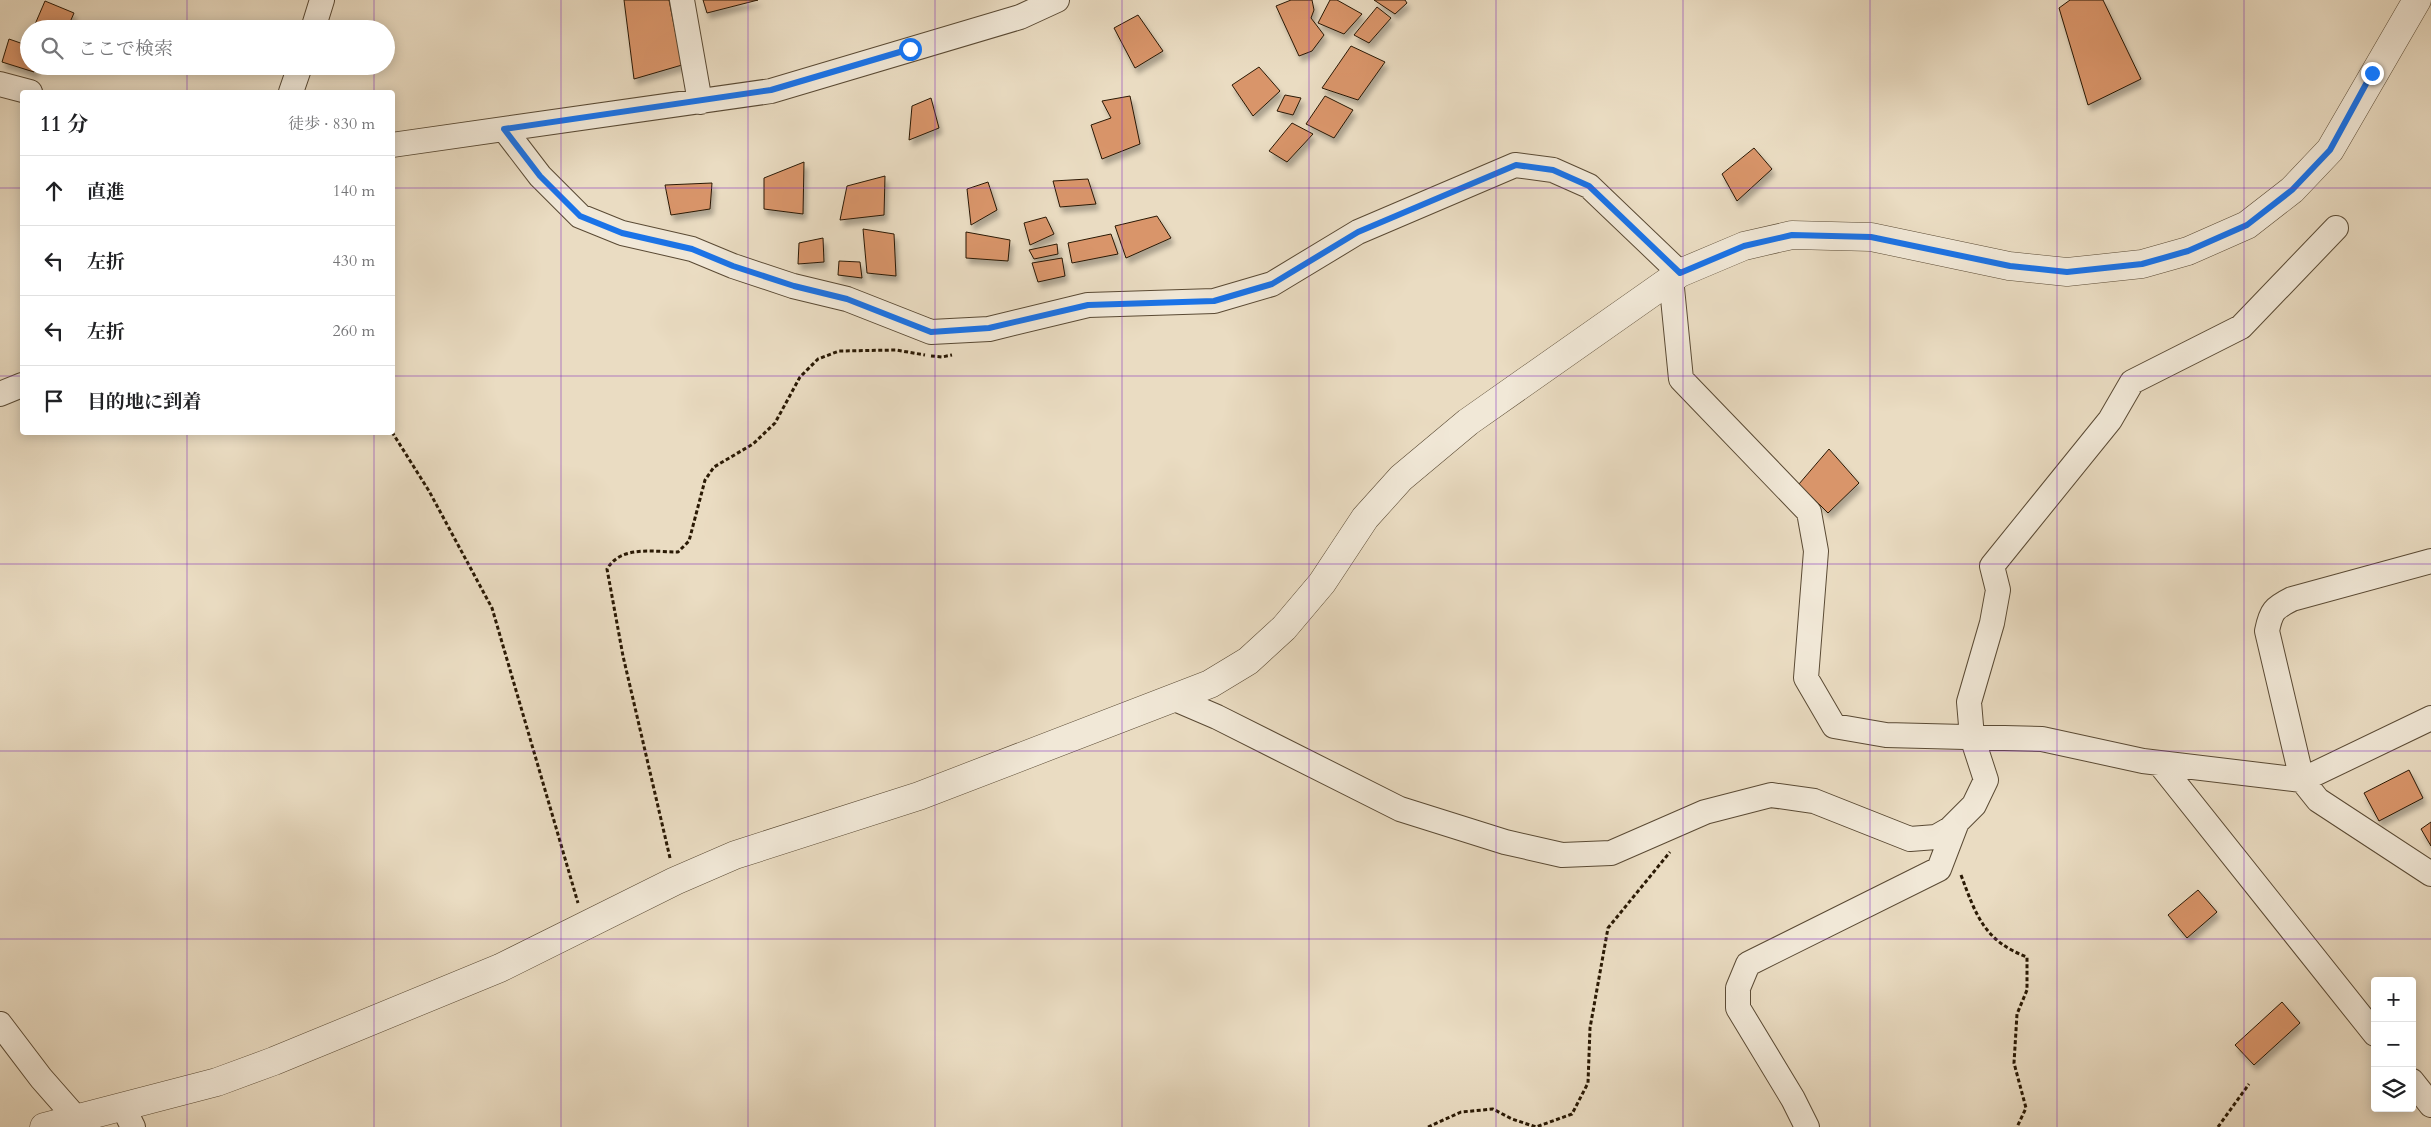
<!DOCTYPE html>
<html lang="ja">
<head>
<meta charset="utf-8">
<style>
  body { margin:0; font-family:Cardo,"Noto Serif JP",serif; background:#f2f2f2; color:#202124 }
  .controls { position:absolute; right:15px; bottom:15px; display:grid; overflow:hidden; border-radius:5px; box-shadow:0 2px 12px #0003 }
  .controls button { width:45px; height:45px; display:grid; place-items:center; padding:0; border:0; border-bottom:1px solid #e0e0e0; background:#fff; color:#202124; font:25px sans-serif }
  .stop { position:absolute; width:15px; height:15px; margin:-11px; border:4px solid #1a73e8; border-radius:50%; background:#fff }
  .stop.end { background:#1a73e8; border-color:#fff; box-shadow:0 1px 5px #0008 }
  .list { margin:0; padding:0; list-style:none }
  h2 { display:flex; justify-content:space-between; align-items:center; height:65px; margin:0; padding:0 20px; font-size:21px }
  h2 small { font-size:16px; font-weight:400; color:#757577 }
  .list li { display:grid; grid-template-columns:32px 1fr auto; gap:15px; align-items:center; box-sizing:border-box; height:70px; padding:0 20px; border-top:1px solid #e0e0e0 }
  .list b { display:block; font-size:19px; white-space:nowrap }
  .list em { font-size:16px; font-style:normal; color:#757577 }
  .icon { flex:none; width:28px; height:28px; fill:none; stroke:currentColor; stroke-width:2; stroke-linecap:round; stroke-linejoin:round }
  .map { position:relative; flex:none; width:2431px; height:1127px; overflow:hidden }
  .search { position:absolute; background:#fff; box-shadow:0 2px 12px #0003; left:20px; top:20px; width:375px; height:55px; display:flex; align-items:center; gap:12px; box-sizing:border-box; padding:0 18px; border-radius:28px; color:#757577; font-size:19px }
  .panel { position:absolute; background:#fff; box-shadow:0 2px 12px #0003; left:20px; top:90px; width:375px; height:345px; border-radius:5px }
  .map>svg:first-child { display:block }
  .building { fill:#d9956b; stroke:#2a1904; filter:url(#shadow) }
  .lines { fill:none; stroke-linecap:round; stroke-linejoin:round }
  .minor-casing { stroke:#5a4a34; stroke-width:26 }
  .tertiary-casing { stroke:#5a4a34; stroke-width:29 }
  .path { stroke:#2a1904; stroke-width:3; stroke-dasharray:4 2.5; stroke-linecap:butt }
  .minor { stroke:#f1e8d7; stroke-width:24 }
  .tertiary { stroke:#f1e8d7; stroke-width:28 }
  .route { stroke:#1a73e8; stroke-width:6 }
  .grid { fill:none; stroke:#7b2cbf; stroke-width:1; stroke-opacity:0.55 }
</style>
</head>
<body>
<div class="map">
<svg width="2431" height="1127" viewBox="0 0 2431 1127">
  <defs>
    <filter id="shadow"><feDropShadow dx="3" dy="5.5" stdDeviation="2.5" flood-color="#0004"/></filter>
  </defs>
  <rect width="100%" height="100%" fill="#eadcc2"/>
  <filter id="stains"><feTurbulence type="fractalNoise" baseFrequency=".004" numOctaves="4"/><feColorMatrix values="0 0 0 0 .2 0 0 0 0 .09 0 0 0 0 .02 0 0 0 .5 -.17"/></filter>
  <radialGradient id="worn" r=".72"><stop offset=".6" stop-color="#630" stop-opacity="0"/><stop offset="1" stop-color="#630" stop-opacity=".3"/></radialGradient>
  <path class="building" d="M624 0H669L682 65 634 79Z
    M703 0H758L707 13Z
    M1291 0H1312L1314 10 1311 18 1324 35 1312 51 1299 56 1276 6Z
    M1330 0H1337L1362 14 1344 34 1318 23Z
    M1374 0H1405L1407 3 1395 14Z
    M2070 0H2103L2141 79 2088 105 2059 8Z
    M45 1 74 13 67 29H33Z
    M1377 7 1391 18 1369 43 1354 35Z
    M1138 15 1163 51 1135 68 1114 28Z
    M9 39 29 46V66H36L34 72 2 62Z
    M1351 46 1385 62 1358 100 1322 88Z
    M1259 67 1280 91 1253 116 1232 85Z
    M1285 95 1301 98 1293 115 1277 111Z
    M1130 96 1140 144 1102 159 1091 125 1111 118 1102 101Z
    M1325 96 1353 110 1334 138 1306 124Z
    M931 98 939 128 909 140 912 106Z
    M1292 123 1313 134 1287 162 1269 151Z
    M1754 148 1772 169 1737 201 1722 174Z
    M804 162 803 214 764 209V178Z
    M885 176 884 215 840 220 847 186Z
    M1088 179 1096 204 1060 207 1053 181Z
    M988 182 997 210 971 225 967 189Z
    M712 183 710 209 671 215 665 185Z
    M1157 216 1171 238 1126 258 1115 226Z
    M1046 217 1054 234 1030 245 1024 223Z
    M863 229 894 234 896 276 867 273Z
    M966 232 1010 240 1008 261 966 258Z
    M1111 234 1118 254 1072 263 1068 243Z
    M823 238 824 262 798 264 799 243Z
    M1057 244 1058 254 1034 259 1029 250Z
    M1062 258 1065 276 1038 282 1032 263Z
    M839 261 860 262 862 278 838 275Z
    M1829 449 1859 483 1828 513 1799 484Z
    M2409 770 2423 798 2379 821 2364 793Z
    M2431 822V846L2421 829Z
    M2198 890 2217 912 2187 938 2168 915Z
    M2282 1002 2300 1023 2254 1065 2235 1045Z"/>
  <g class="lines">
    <defs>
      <path id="minor" d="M682 0 700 102
        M313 29 322 0
        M0 84 30 92
        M291 92 300 66
        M504 129 540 176 580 216 622 233 692 249 733 266 793 286 847 299 931 332 989 329 1088 305 1214 301 1272 284 1358 232 1515 165 1553 170 1589 186 1680 273
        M392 145 771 91 1020 17 1057 0
        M1671 278 1681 379 1809 512 1816 551 1806 678 1834 726 1886 735 2042 739 2143 761 2302 780 2431 718
        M0 394 22 385
        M2431 561 2292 599C2274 608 2271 611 2267 631L2302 780 2318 800 2431 874
        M1175 699 1217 717 1400 809 1505 842 1562 855 1611 853 1705 812 1771 795 1814 801 1910 839 1936 837 1950 829 1974 805 1986 780 1972 737 1969 702 1992 623 1998 590 1992 566 2110 420 2132 382 2241 327 2336 228
        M2159 763 2375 1034
        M0 1024 41 1078 77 1119
        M2412 1081 2431 1105
        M123 1107 133 1127
        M1807 1127 1793 1099 1738 1008V988L1748 964 1939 869 1957 822"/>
      <path id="tertiary" d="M44 1127 217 1082 274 1061 500 968 675 881 735 855 919 796 1210 684 1248 661 1284 628 1322 583 1365 518 1401 478 1468 422 1680 273 1744 246 1792 235 1871 237 2009 266 2067 272 2142 264 2188 251 2247 225 2292 190 2330 150 2417 0"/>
    </defs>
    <use href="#minor" class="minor-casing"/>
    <use href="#tertiary" class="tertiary-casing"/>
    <path class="path" d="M931 356 942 357 952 355
      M392 432 429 491 492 608 578 903
      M670 858 623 656 607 569C621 545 654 552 678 552L689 541 705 480 714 467 753 444 775 423 800 377 818 359 839 351 896 350 925 355
      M1961 875C1976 915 1984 941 2027 957V990L2017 1014 2014 1063 2026 1108 2017 1127
      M1428 1127 1461 1112 1493 1109 1512 1119 1536 1127 1572 1114 1588 1083 1590 1028 1608 928 1670 852
      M2218 1127 2249 1084"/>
    <use href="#minor" class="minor"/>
    <use href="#tertiary" class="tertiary"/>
  </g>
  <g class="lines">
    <path class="route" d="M910 49 771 90 504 129 540 176 580 216 622 233 692 249 733 266 794 286 847 299 931 332 989 328 1088 305 1214 301 1272 284 1358 232 1516 165 1553 170 1589 186 1680 273 1744 246 1792 235 1871 237 2010 266 2067 272 2142 264 2188 251 2247 225 2292 190 2330 150 2372 73"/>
  </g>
  <path class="grid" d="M187 0V29M374 0V29M561 0V1127M748 0V1127M935 0V1127M1122 0V1127M1309 0V1127M1496 0V1127M1683 0V1127M1870 0V1127M2057 0V1127M2244 0V1127M187 66V92M374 66V92M0 188H22M392 188H2431M0 376H22M392 376H2431M187 432V1127M374 432V1127M0 564H2431M0 751H2431M0 939H2431"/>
  <rect width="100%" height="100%" filter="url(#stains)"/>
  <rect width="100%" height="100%" fill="url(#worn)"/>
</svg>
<div class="controls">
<button>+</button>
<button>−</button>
<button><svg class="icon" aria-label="layers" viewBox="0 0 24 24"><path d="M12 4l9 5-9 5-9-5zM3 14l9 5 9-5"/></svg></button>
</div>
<div class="stop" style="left:910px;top:49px"></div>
<div class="stop end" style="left:2372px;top:73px"></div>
<div class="search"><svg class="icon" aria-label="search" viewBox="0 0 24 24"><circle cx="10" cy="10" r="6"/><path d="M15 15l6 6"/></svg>ここで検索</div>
<section class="panel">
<h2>11 分<small>徒歩 · 830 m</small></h2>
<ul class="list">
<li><svg class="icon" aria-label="ahead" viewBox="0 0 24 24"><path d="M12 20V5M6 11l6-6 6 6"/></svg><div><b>直進</b></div><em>140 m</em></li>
<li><svg class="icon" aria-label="left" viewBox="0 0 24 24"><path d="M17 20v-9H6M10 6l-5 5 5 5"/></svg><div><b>左折</b></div><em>430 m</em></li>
<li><svg class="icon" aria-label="left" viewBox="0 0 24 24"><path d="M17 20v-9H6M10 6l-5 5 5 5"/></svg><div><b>左折</b></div><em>260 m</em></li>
<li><svg class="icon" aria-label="arrive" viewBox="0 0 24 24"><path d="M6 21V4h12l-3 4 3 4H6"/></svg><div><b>目的地に到着</b></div></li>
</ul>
</section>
</div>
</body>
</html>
